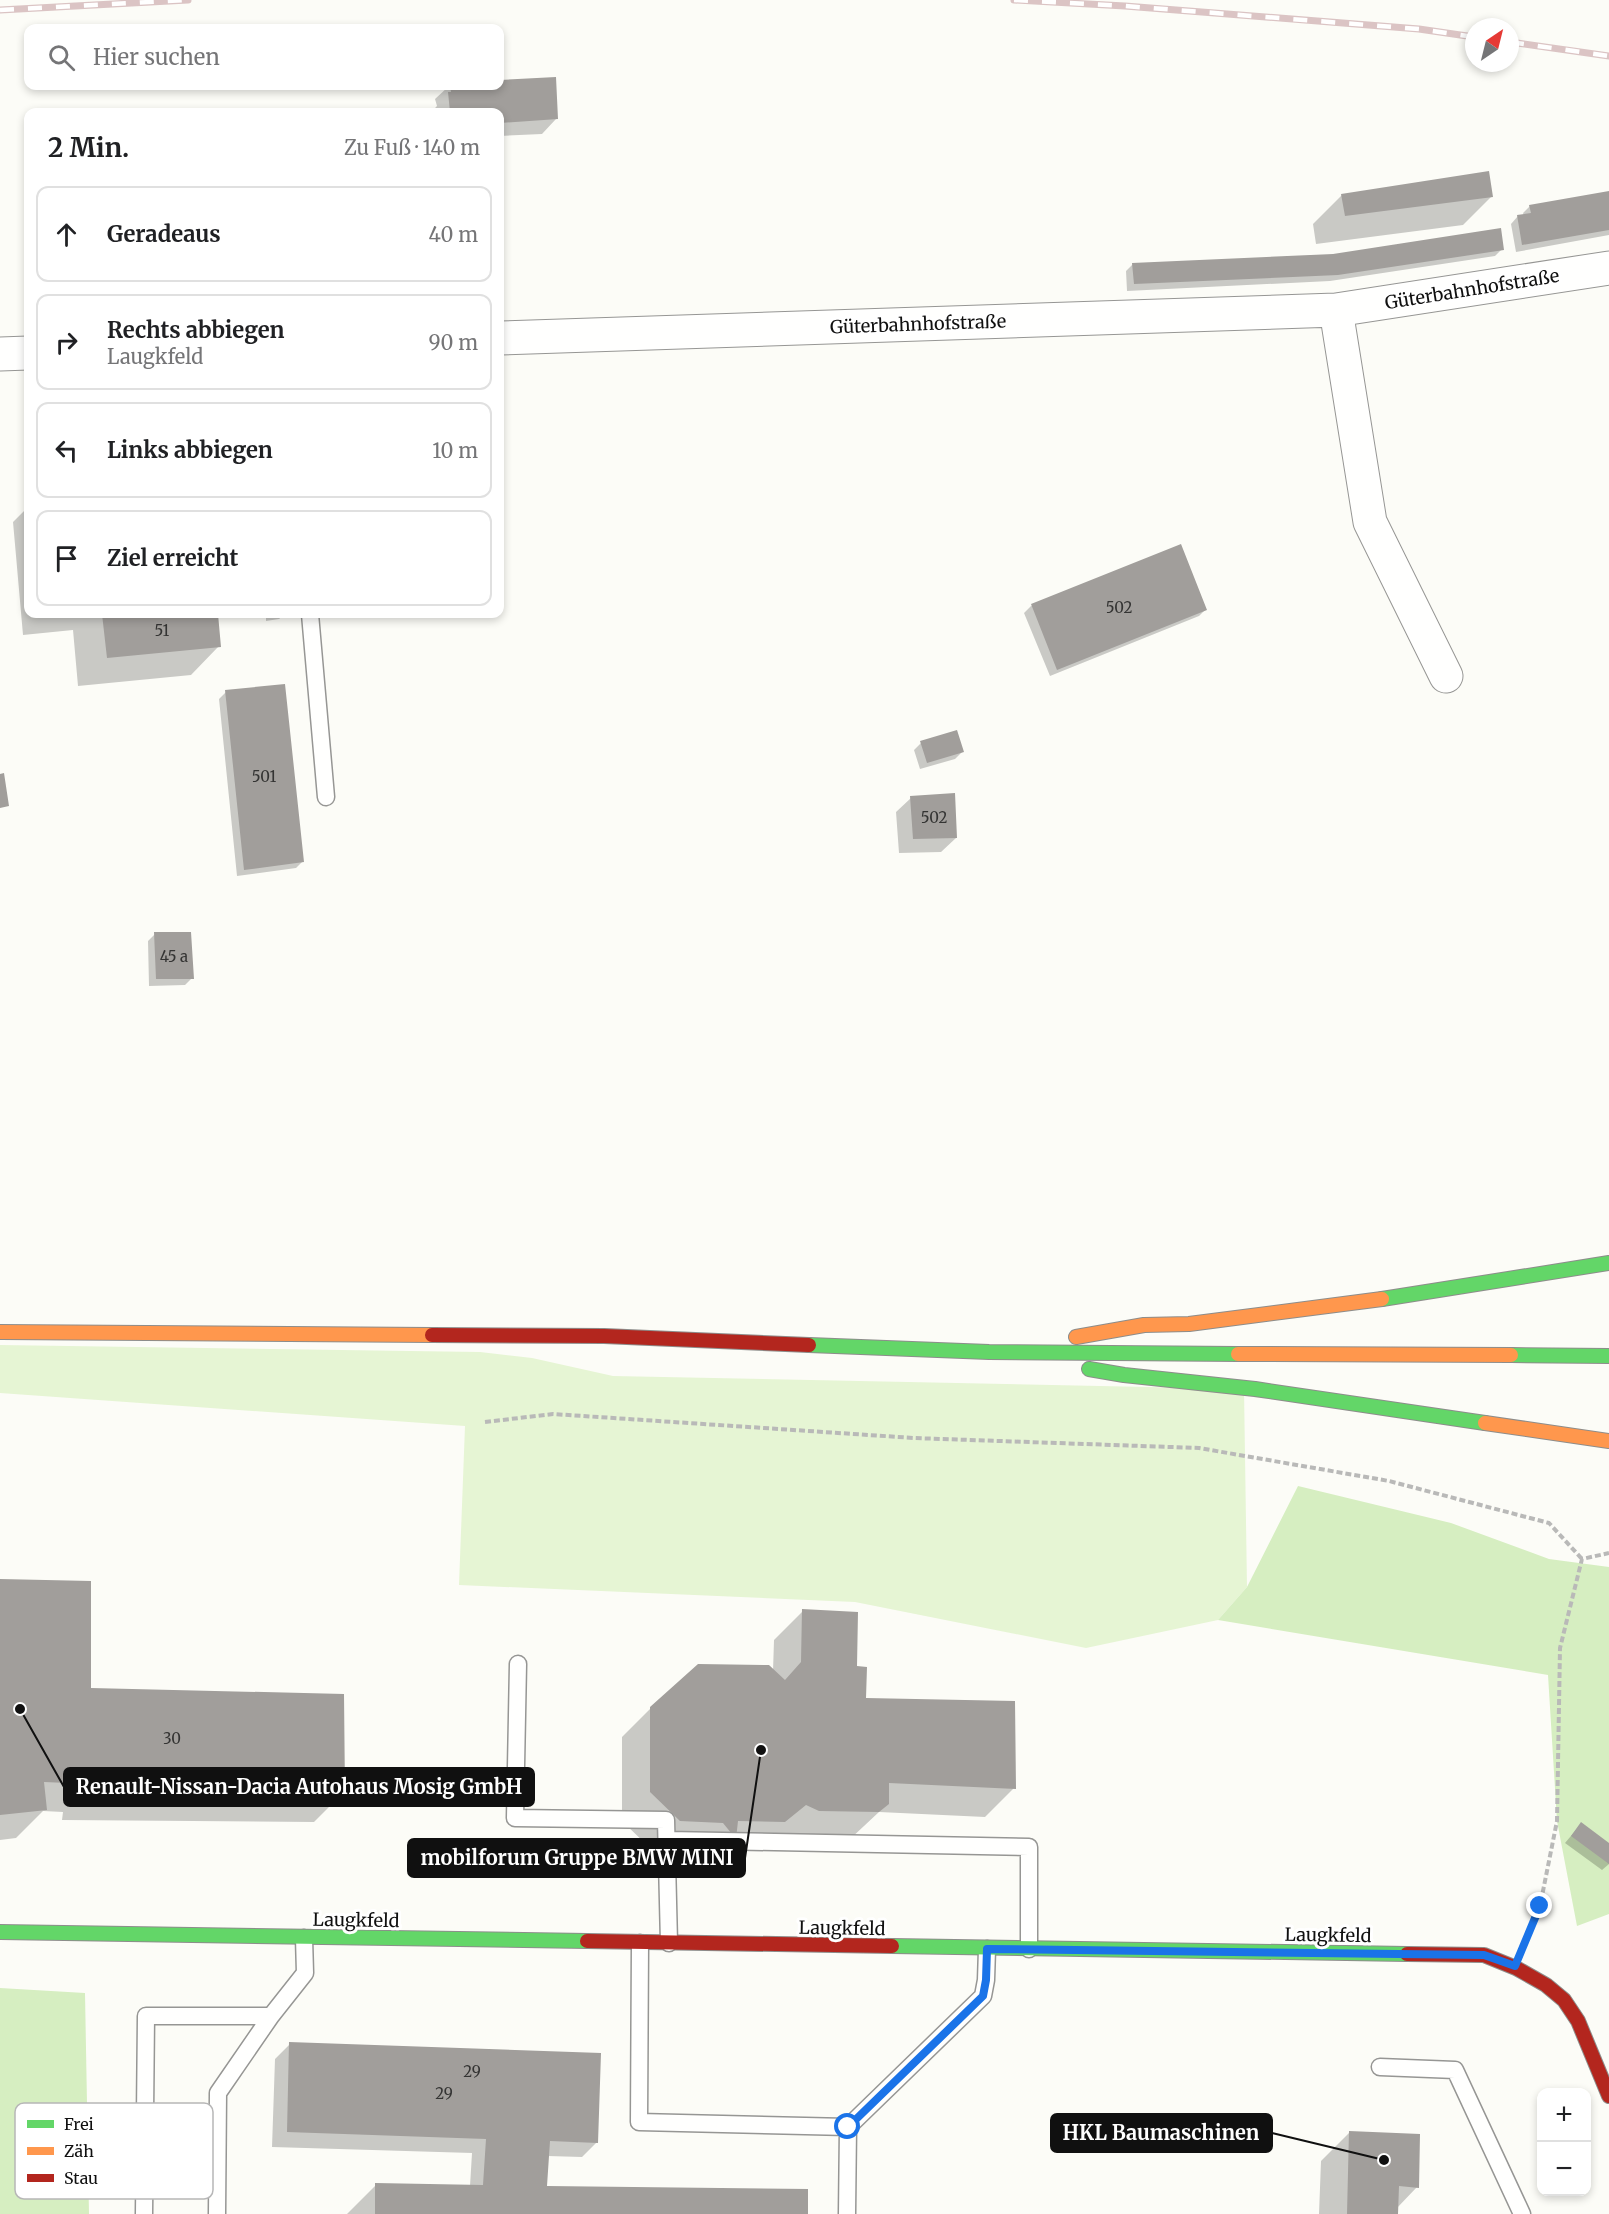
<!DOCTYPE html>
<html lang="de">
<head>
<meta charset="utf-8">
<style>
  body { margin:0; font-family:Merriweather,serif; background:#f2f2f2; color:#202124 }
  .controls { position:absolute; right:18px; bottom:18px; display:grid; overflow:hidden; border-radius:12px; box-shadow:0 3px 9px #0003 }
  .controls button { width:54px; height:54px; display:grid; place-items:center; padding:0; border:0; border-bottom:2px solid #e0e0e0; background:#fff; color:#202124; font:30px sans-serif }
  .compass { position:absolute; left:1465px; top:18px; width:54px; height:54px; border-radius:50%; background:#fff; box-shadow:0 3px 9px #0003; rotate:35deg }
  .stop { position:absolute; width:18px; height:18px; margin:-14px; border:4px solid #1a73e8; border-radius:50%; background:#fff }
  .stop.end { background:#1a73e8; border-color:#fff; box-shadow:0 2px 6px #0008 }
  .list { margin:0; padding:0; list-style:none }
  h2 { display:flex; justify-content:space-between; align-items:center; height:78px; margin:0; padding:0 24px; font-size:26px }
  h2 small { font-size:20px; font-weight:400; color:#757577 }
  .list li { display:grid; grid-template-columns:39px 1fr auto; gap:18px; align-items:center; box-sizing:border-box; height:96px; margin:0 12px 12px; padding:0 12px; border:2px solid #e0e0e0; border-radius:12px }
  .list b { display:block; font-size:22px; white-space:nowrap }
  .list p { margin:0; font-size:20px; white-space:nowrap; color:#757577 }
  .list em { font-size:20px; font-style:normal; color:#757577 }
  .icon { flex:none; width:33px; height:33px; fill:none; stroke:currentColor; stroke-width:2; stroke-linecap:round; stroke-linejoin:round }
  .map { position:relative; flex:none; width:1609px; height:2214px; overflow:hidden }
  .search { position:absolute; background:#fff; box-shadow:0 3px 9px #0003; left:24px; top:24px; width:480px; height:66px; display:flex; align-items:center; gap:15px; box-sizing:border-box; padding:0 21px; border-radius:12px; color:#757577; font-size:22px }
  .panel { position:absolute; background:#fff; box-shadow:0 3px 9px #0003; left:24px; top:108px; width:480px; height:510px; border-radius:12px }
  .map>svg:first-child { display:block }
  .green { fill:#e6f5d4 }
  .forest { fill:#d6eec1 }
  .shadow { fill:#0003 }
  .building { fill:#a19e9b }
  .lines { fill:none; stroke-linecap:round; stroke-linejoin:round }
  .lane-casing { stroke:#969694; stroke-width:19 }
  .street-casing { stroke:#969694; stroke-width:35 }
  .fast-casing { stroke:#8d8d8b; stroke-width:16 }
  .slow-casing { stroke:#8d8d8b; stroke-width:16 }
  .jam-casing { stroke:#8d8d8b; stroke-width:16 }
  .path { stroke:#b9b9b8; stroke-width:4; stroke-dasharray:6 3; stroke-linecap:butt }
  .lane { stroke:#fffffe; stroke-width:16 }
  .street { stroke:#fffffe; stroke-width:33 }
  .fast { stroke:#63d668; stroke-width:14 }
  .slow { stroke:#ff974d; stroke-width:14 }
  .jam { stroke:#b3261e; stroke-width:14 }
  .rail-casing { stroke:#dbc4c4; stroke-width:7 }
  .rail { stroke:#fff; stroke-width:4.5; stroke-dasharray:14; stroke-linecap:butt }
  .route { stroke:#1a73e8; stroke-width:8 }
  .labels { text-anchor:middle; dominant-baseline:central; stroke-width:6; stroke-linejoin:round; paint-order:stroke }
  .number-label { font-size:15px; fill:#343433 }
  .street-label { font-size:18px; fill:#101010; stroke:#fff }
  .key { fill:#fff; stroke:#b7b7b7; stroke-width:1.5 }
  .key-label { font-size:16px; fill:#101010 }
  .leader { fill:none; stroke:#101010; stroke-width:2 }
  .callout-dot { fill:#101010; stroke:#fff; stroke-width:2 }
  .callout { fill:#101010; stroke:#101010; stroke-width:2 }
  .callout-label { font-size:20px; text-anchor:middle; font-weight:bold; fill:#fff }
</style>
</head>
<body>
<div class="map">
<svg width="1609" height="2214" viewBox="0 0 1609 2214">
  <rect width="100%" height="100%" fill="#fcfcf7"/>
  <path class="green" d="M0 1345 480 1352 532 1358 613 1376 1244 1389 1247 1587 1218 1620 1086 1648 855 1602 459 1585 465 1426 0 1393Z"/>
  <path class="forest" d="M1298 1486 1451 1523 1549 1559 1609 1567V1914L1577 1926 1557 1821 1548 1675 1218 1620 1247 1587Z
    M0 1988 85 1993 89 2214H0Z"/>
  <path class="shadow" d="M554 78 556 119 542 134 500 136V112H434V109L437 106 435 99 449 86H500V81Z
    M1609 193V235L1516 252 1511 224 1518 216H1524L1523 213 1530 206Z
    M1342 195 1492 196 1463 225 1316 244 1313 224Z
    M1502 249 1495 256 1330 281 1127 291 1126 271 1133 264Z
    M28 507V614H216L219 646 191 675 78 686 73 630 23 635 13 522Z
    M1180 546 1206 609 1199 616 1050 676 1024 613 1031 606Z
    M266 614H285L279 619 266 621Z
    M226 692 303 861 296 868 237 876 219 699Z
    M921 743 962 752 955 759 920 769 914 750Z
    M911 798 956 838 941 852 899 853 896 812Z
    M155 934 192 978 185 985 149 986 148 941Z
    M0 1580 90 1689 343 1793 314 1822 62 1820 63 1812 43 1811 16 1838 0 1840Z
    M803 1611 856 1667 864 1700 1014 1788 985 1817 879 1812 849 1840 789 1839 776 1833 754 1850H723L706 1866 694 1852 651 1849 622 1821V1737L651 1708 773 1671 774 1640Z
    M1581 1824 1609 1845V1864L1602 1870 1565 1843Z
    M290 2044 597 2142 582 2157 547 2156 545 2187 807 2214H347L376 2185 470 2186 472 2153 272 2147 275 2059Z
    M1350 2132 1417 2187 1397 2208V2214H1319L1321 2161Z"/>
  <path class="building" d="M556 77 558 119 500 123V112H450L448 92H451L450 86H500V80Z
    M1489 171 1493 197 1345 216 1341 194Z
    M1609 191V230L1522 245 1517 215 1531 213 1529 205Z
    M1501 228 1504 250 1338 275 1134 284 1132 263 1333 254Z
    M1181 544 1207 610 1057 670 1031 604Z
    M102 614H218L221 647 107 658Z
    M285 684 304 862 244 870 225 690Z
    M957 730 964 752 927 763 920 741Z
    M4 773 9 806 0 808V774Z
    M955 793 957 838 913 839 910 796Z
    M154 932H191L194 979H156Z
    M0 1579 91 1581V1688L344 1694 345 1794 91 1792V1784L44 1782 47 1810 0 1815Z
    M802 1609 858 1612 857 1666 867 1667 866 1698 1015 1701 1016 1789 889 1783V1804L879 1812 819 1811 806 1805 785 1822 738 1821 736 1839 723 1823 680 1821 650 1792V1707L698 1664 769 1665 785 1680 801 1662Z
    M1581 1822 1609 1843V1864L1571 1836Z
    M289 2042 601 2053 598 2143 550 2141 547 2186 808 2189V2214H375V2183L483 2185 486 2139 287 2132Z
    M1349 2131 1420 2134 1419 2188 1399 2186 1398 2214H1347Z"/>
  <g class="lines">
    <defs>
      <path id="lane" d="M310 614 326 797
        M518 1664 515 1818 666 1820 669 1943
        M667 1840 1029 1847V1949
        M640 1943 639 2122 848 2127
        M1380 2067 1455 2070 1522 2214
        M144 2214 146 2016H271
        M217 2214 218 2093 271 2016 305 1973 304 1938
        M847 2214 848 2127 983 1996 986 1980 987 1949"/>
      <path id="street" d="M1336 310 1370 522 1446 676
        M500 338 1336 310 1609 268
        M0 354 28 353"/>
      <path id="fast" d="M1382 1299 1609 1263
        M809 1345 989 1352 1238 1354
        M1511 1355 1609 1356
        M1089 1369 1124 1375 1255 1389 1485 1423
        M0 1932 587 1941
        M892 1946 1407 1954"/>
      <path id="slow" d="M0 1332 432 1335
        M1076 1337 1144 1325 1189 1324 1382 1299
        M1238 1354 1511 1355
        M1485 1423 1609 1441"/>
      <path id="jam" d="M432 1335 604 1336 809 1345
        M587 1941 892 1946
        M1407 1954 1484 1955 1516 1968 1546 1985 1564 2000 1578 2021 1609 2096"/>
    </defs>
    <use href="#lane" class="lane-casing"/>
    <use href="#street" class="street-casing"/>
    <use href="#fast" class="fast-casing"/>
    <use href="#slow" class="slow-casing"/>
    <use href="#jam" class="jam-casing"/>
    <path class="path" d="M485 1422 553 1414 914 1438 1199 1448 1389 1481 1549 1523 1582 1559
      M1528 1935 1540 1906 1557 1821 1560 1648 1582 1559 1609 1553"/>
    <use href="#lane" class="lane"/>
    <use href="#street" class="street"/>
    <use href="#fast" class="fast"/>
    <use href="#slow" class="slow"/>
    <use href="#jam" class="jam"/>
    <defs>
      <path id="rail" d="M1014 0 1125 6 1419 29 1474 37
        M0 10 188 0
        M1510 42 1609 56"/>
    </defs>
    <use href="#rail" class="rail-casing"/>
    <use href="#rail" class="rail"/>
  </g>
  <g class="lines">
    <path class="route" d="M848 2127 983 1996 986 1980 987 1949 1484 1955 1515 1966 1540 1906"/>
  </g>
  <g class="labels">
    <g class="number-label">
      <text x="1119" y="607">502</text>
      <text x="162" y="630">51</text>
      <text x="264" y="776">501</text>
      <text x="934" y="817">502</text>
      <text x="174" y="956">45 a</text>
      <text x="172" y="1738">30</text>
      <text x="472" y="2071">29</text>
      <text x="444" y="2093">29</text>
    </g>
    <g class="street-label">
      <text transform="translate(1472 289) rotate(-9)">Güterbahnhofstraße</text>
      <text transform="translate(918 324) rotate(-2)">Güterbahnhofstraße</text>
      <text transform="translate(356 1920) rotate(1)">Laugkfeld</text>
      <text transform="translate(842 1928) rotate(1)">Laugkfeld</text>
      <text transform="translate(1328 1935) rotate(1)">Laugkfeld</text>
    </g>
  </g>
  <rect x="15" y="2103" width="198" height="96" rx="9" class="key"/>
  <rect x="27" y="2120" width="27" height="8" fill="#63d668"/>
  <rect x="27" y="2147" width="27" height="8" fill="#ff974d"/>
  <rect x="27" y="2174" width="27" height="8" fill="#b3261e"/>
  <g class="key-label">
    <text x="64" y="2130">Frei</text>
    <text x="64" y="2157">Zäh</text>
    <text x="64" y="2184">Stau</text>
  </g>
  <path class="leader" d="M20 1709L64 1787M761 1750L745 1858M1384 2160L1272 2133"/>
  <g class="callout-dot">
    <circle cx="20" cy="1709" r="6"/>
    <circle cx="761" cy="1750" r="6"/>
    <circle cx="1384" cy="2160" r="6"/>
  </g>
  <g class="callout">
    <rect x="64" y="1768" width="470" height="38" rx="6"/>
    <rect x="408" y="1839" width="337" height="38" rx="6"/>
    <rect x="1051" y="2114" width="221" height="38" rx="6"/>
  </g>
  <g class="callout-label">
    <text x="299" y="1794">Renault-Nissan-Dacia Autohaus Mosig GmbH</text>
    <text x="577" y="1865">mobilforum Gruppe BMW MINI</text>
    <text x="1161" y="2140">HKL Baumaschinen</text>
  </g>
</svg>
<div class="controls">
<button>+</button>
<button>−</button>
</div>
<svg class="compass" viewBox="-18 -18 36 36"><path d="M0-13l5 13h-10z" fill="#e53935"/><path d="M0 13l5-13h-10z" fill="#757577"/></svg>
<div class="stop" style="left:848px;top:2127px"></div>
<div class="stop end" style="left:1540px;top:1906px"></div>
<div class="search"><svg class="icon" aria-label="search" viewBox="0 0 24 24"><circle cx="10" cy="10" r="6"/><path d="M15 15l6 6"/></svg>Hier suchen</div>
<section class="panel">
<h2>2 Min.<small>Zu Fuß · 140 m</small></h2>
<ul class="list">
<li><svg class="icon" aria-label="ahead" viewBox="0 0 24 24"><path d="M12 20V5M6 11l6-6 6 6"/></svg><div><b>Geradeaus</b></div><em>40 m</em></li>
<li><svg class="icon" aria-label="right" viewBox="0 0 24 24"><path d="M7 20v-9h11M14 6l5 5-5 5"/></svg><div><b>Rechts abbiegen</b><p>Laugkfeld</p></div><em>90 m</em></li>
<li><svg class="icon" aria-label="left" viewBox="0 0 24 24"><path d="M17 20v-9H6M10 6l-5 5 5 5"/></svg><div><b>Links abbiegen</b></div><em>10 m</em></li>
<li><svg class="icon" aria-label="arrive" viewBox="0 0 24 24"><path d="M6 21V4h12l-3 4 3 4H6"/></svg><div><b>Ziel erreicht</b></div></li>
</ul>
</section>
</div>
</body>
</html>
